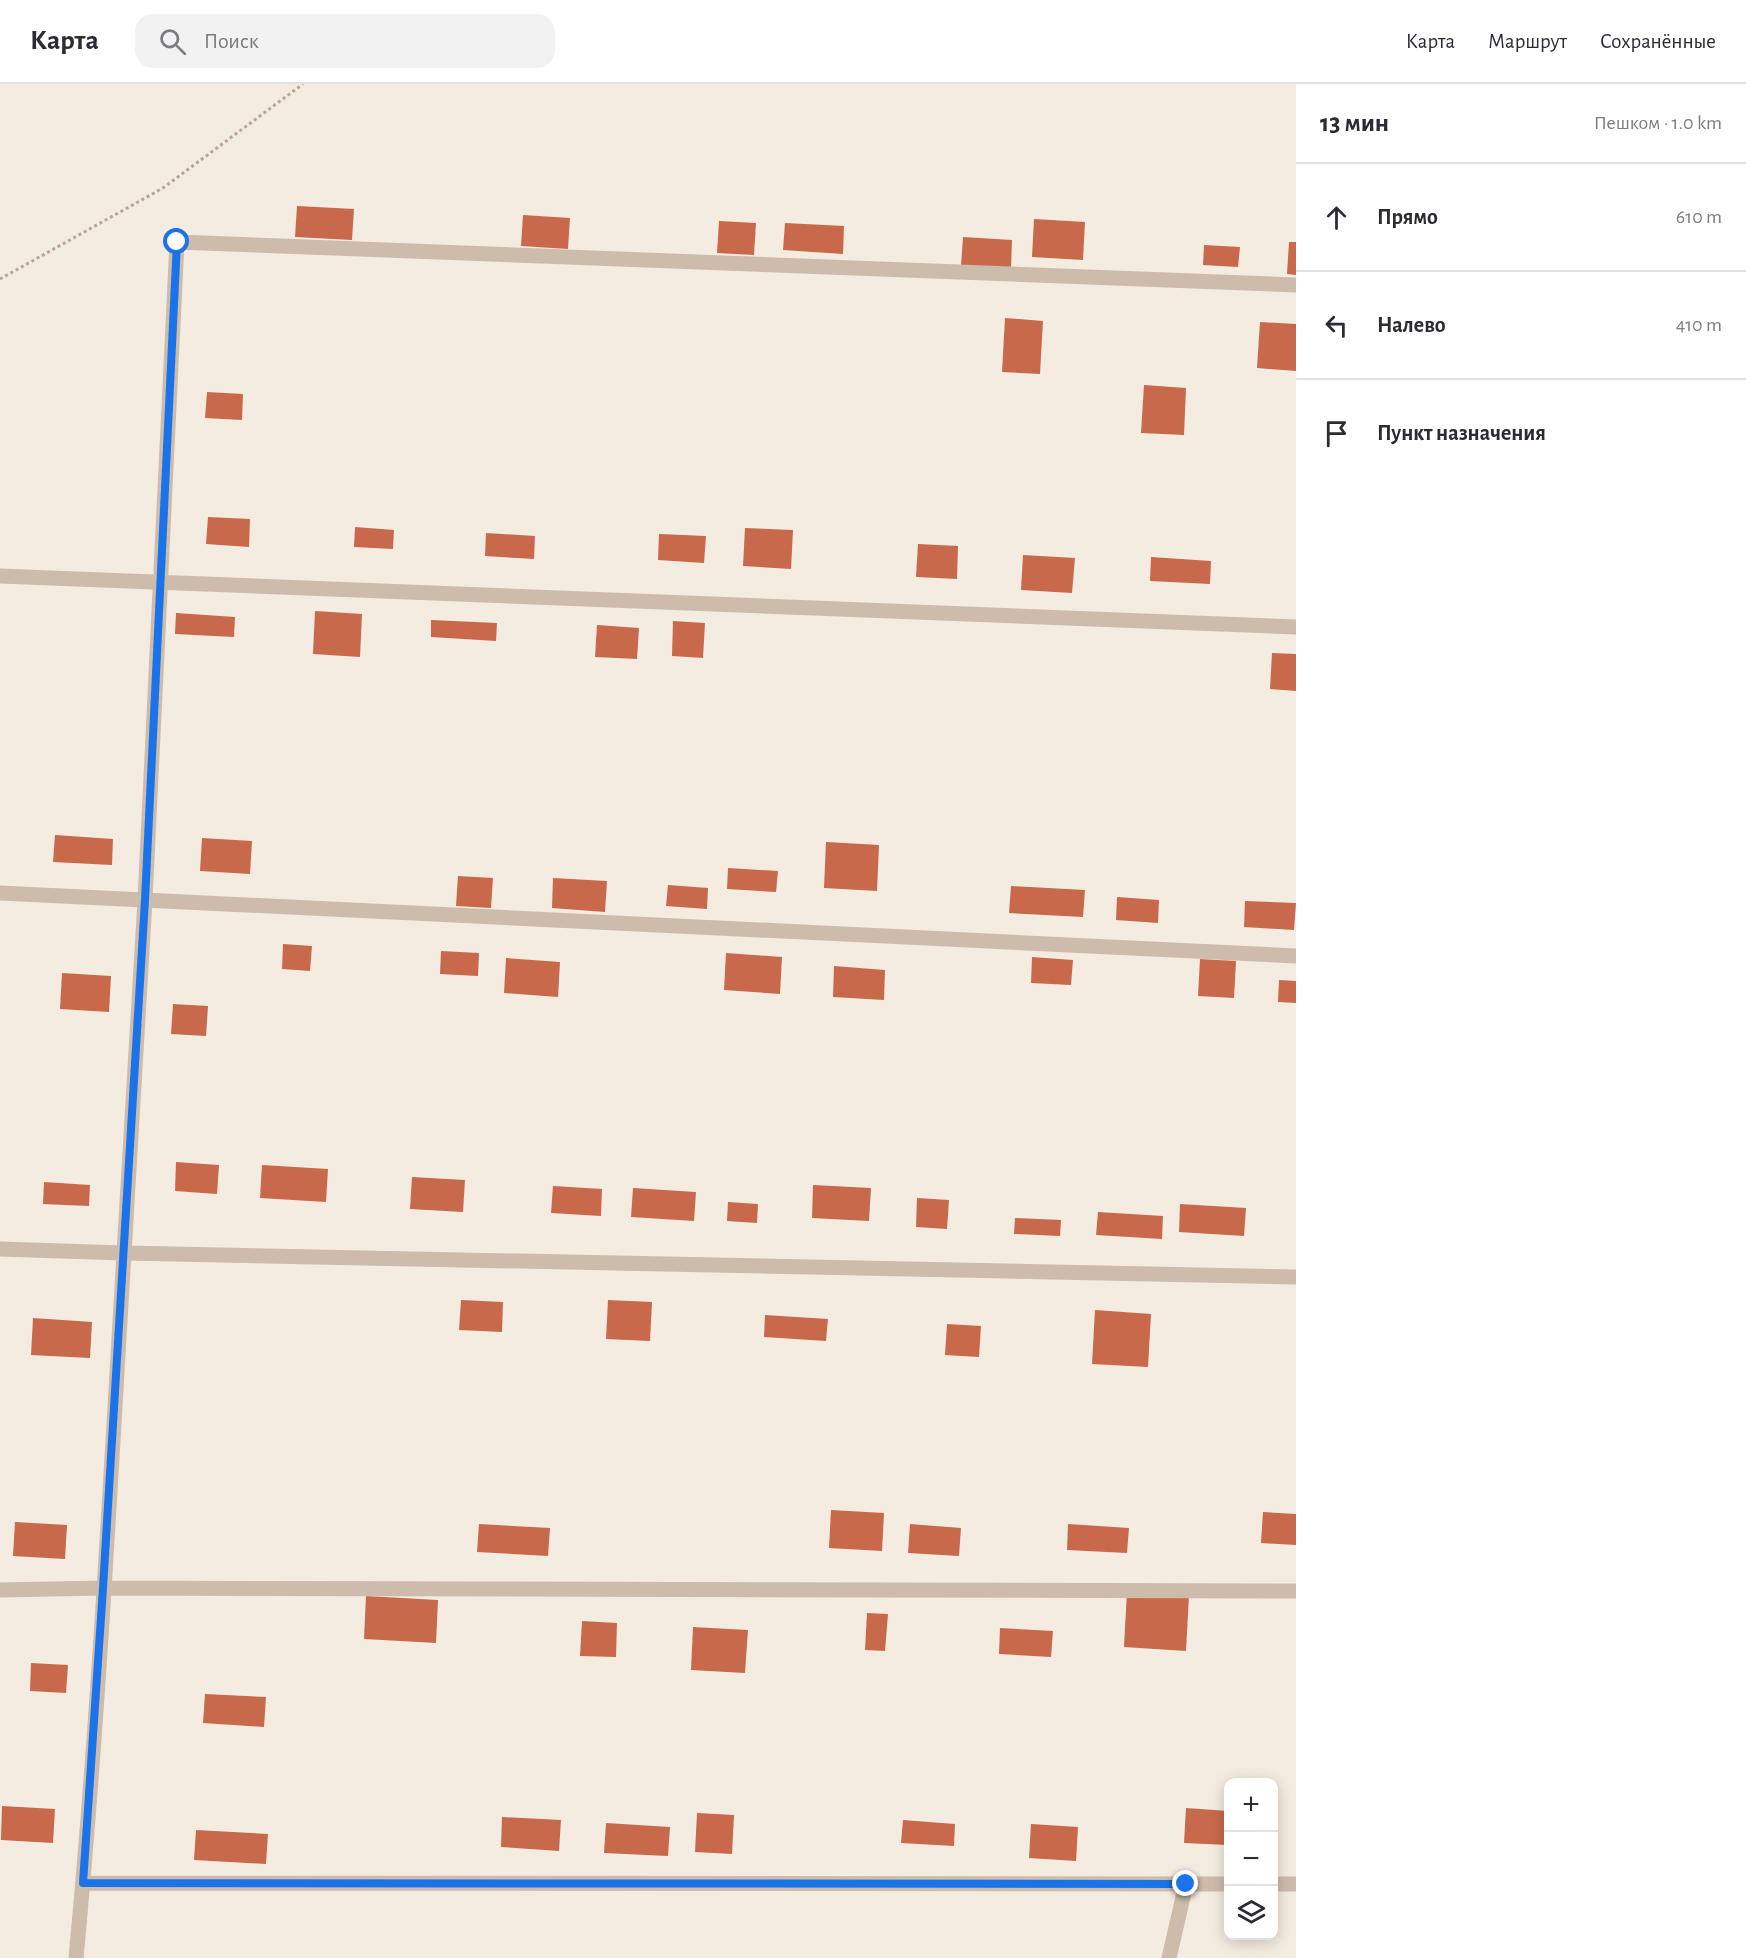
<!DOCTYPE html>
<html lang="ru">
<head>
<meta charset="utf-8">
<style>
  body { margin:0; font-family:"Alegreya Sans",sans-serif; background:#f2f2f3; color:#2b2b33 }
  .controls { position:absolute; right:18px; bottom:18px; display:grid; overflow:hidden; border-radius:12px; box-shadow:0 3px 15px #0003 }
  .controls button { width:54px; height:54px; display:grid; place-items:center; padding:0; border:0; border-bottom:2px solid #e1e1e2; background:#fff; color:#2b2b33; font:30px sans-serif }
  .stop { position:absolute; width:18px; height:18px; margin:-14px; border:4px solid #1a73e8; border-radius:50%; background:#fff }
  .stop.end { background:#1a73e8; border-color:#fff; box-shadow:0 2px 6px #0008 }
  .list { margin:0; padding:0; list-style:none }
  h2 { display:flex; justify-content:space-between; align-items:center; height:78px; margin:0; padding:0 24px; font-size:26px }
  h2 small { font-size:20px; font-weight:400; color:#7c7c81 }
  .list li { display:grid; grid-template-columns:39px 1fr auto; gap:18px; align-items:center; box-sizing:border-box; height:108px; padding:0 24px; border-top:2px solid #e1e1e2 }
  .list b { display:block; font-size:22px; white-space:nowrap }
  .list em { font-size:20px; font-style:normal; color:#7c7c81 }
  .icon { flex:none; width:33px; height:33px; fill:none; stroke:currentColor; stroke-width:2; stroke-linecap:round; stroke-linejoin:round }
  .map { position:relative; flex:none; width:1296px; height:1874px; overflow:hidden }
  header { display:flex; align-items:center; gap:36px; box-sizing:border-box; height:84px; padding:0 30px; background:#fff; border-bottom:2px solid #e1e1e2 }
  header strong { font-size:28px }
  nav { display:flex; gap:33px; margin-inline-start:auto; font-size:21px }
  .search { width:420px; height:54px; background:#f2f2f3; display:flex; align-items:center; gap:15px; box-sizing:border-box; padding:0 21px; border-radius:18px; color:#7c7c81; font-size:22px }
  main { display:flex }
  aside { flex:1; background:#fff }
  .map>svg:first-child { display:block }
  .building { fill:#c8694b }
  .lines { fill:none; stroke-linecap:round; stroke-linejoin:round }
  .path { stroke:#b9a596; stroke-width:3; stroke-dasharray:3 3; stroke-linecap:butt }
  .minor { stroke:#cdbbac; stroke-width:15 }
  .route { stroke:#1a73e8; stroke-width:8 }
</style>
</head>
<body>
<header>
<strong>Карта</strong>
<div class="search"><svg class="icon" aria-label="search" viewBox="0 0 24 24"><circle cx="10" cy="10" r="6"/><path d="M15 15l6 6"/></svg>Поиск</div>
<nav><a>Карта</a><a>Маршрут</a><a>Сохранённые</a></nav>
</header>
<main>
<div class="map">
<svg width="1296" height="1874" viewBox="0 0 1296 1874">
  <rect width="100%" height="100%" fill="#f4ebe1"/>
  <path class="building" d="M297 122 354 125 352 156 295 153Z
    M523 131 570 134 568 165 521 162Z
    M1034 135 1085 138 1083 176 1032 173Z
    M719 137 756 139 754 171 717 169Z
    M785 139 844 142 843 170 783 166Z
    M963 153 1012 156 1011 185 961 182Z
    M1289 158H1296V191L1287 190Z
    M1204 161 1240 163 1238 183 1203 181Z
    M1005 234 1043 237 1040 290 1002 288Z
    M1260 238 1296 240V287L1257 284Z
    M1144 301 1186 304 1184 351 1141 349Z
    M207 308 243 310 242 336 205 334Z
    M208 433 250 435 249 463 206 460Z
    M355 443 394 446 393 465 354 463Z
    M745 444 793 446 791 485 743 482Z
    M486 449 535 452 534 475 485 472Z
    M659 450 706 452 704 479 658 476Z
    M918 460 958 462 957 495 916 493Z
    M1023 471 1075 474 1072 509 1021 506Z
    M1151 473 1211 477 1210 500 1150 497Z
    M315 527 362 530 360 573 313 570Z
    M176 529 235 533 234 553 175 550Z
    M431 536 497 539 496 557 431 553Z
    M673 537 705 539 703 574 672 572Z
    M597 541 639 544 637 575 595 573Z
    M1272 569 1296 570V607L1270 605Z
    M55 751 113 755 112 781 53 778Z
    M202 754 252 757 250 790 200 787Z
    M826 758 879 761 877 807 824 804Z
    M728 784 778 787 776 808 727 805Z
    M458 792 493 794 491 824 456 822Z
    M553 794 607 797 605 828 552 824Z
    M668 801 708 804 707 825 666 822Z
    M1011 802 1085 806 1083 833 1009 829Z
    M1117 813 1159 816 1158 839 1116 836Z
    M1245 817 1296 819 1294 846 1244 843Z
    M283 860 312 862 310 887 282 885Z
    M441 867 479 869 478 892 440 890Z
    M726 869 782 873 780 910 724 906Z
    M1032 873 1073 876 1071 901 1031 899Z
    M506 874 560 878 558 913 504 909Z
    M1200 875 1236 877 1234 914 1198 912Z
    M834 882 885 886 884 916 833 913Z
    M62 889 111 892 109 928 60 925Z
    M1279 896 1296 897V919L1278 918Z
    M173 920 208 922 206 952 171 950Z
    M176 1078 219 1081 217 1110 175 1107Z
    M262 1081 328 1085 326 1118 260 1114Z
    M412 1093 465 1096 463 1128 410 1125Z
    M44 1098 90 1101 89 1122 43 1120Z
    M813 1101 871 1104 869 1137 812 1134Z
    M553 1102 602 1105 601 1132 551 1129Z
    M633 1104 696 1108 694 1137 631 1133Z
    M917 1114 949 1116 947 1145 916 1143Z
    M728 1118 758 1120 757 1139 727 1137Z
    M1180 1120 1246 1124 1244 1152 1179 1148Z
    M1098 1128 1163 1132 1162 1155 1096 1151Z
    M1015 1134 1061 1136 1060 1152 1014 1150Z
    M461 1216 503 1218 502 1248 459 1246Z
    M608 1216 652 1218 650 1257 606 1255Z
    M1095 1226 1151 1230 1148 1283 1092 1280Z
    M765 1231 828 1235 826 1257 764 1253Z
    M33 1234 92 1238 90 1274 31 1271Z
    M947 1240 981 1242 979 1273 945 1271Z
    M831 1426 884 1429 882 1467 829 1464Z
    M1263 1428 1296 1430V1461L1261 1459Z
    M15 1438 67 1441 65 1475 13 1472Z
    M479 1440 550 1444 548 1472 477 1468Z
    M910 1440 961 1444 959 1472 908 1469Z
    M1068 1440 1129 1444 1127 1469 1067 1466Z
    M1127 1507 1189 1511 1186 1567 1124 1563Z
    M366 1512 438 1516 436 1559 364 1555Z
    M867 1529 888 1530 885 1567 865 1566Z
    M582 1537 617 1539 616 1573 580 1572Z
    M693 1543 748 1546 745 1589 691 1586Z
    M1000 1544 1053 1547 1051 1573 999 1570Z
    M31 1579 68 1581 66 1609 30 1607Z
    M205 1610 266 1613 264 1643 203 1639Z
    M2 1722 55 1725 53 1759 1 1756Z
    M1186 1724 1228 1727V1761L1184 1759Z
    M697 1729 734 1731 732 1770 695 1768Z
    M502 1733 561 1736 559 1767 501 1763Z
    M903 1736 955 1740 954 1762 901 1759Z
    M606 1739 670 1743 668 1772 604 1769Z
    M1031 1740 1078 1743 1076 1777 1029 1774Z
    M196 1746 268 1750 266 1780 194 1776Z"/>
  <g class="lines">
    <path class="path" d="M0 195 163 104 303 0"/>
    <path class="minor" d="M1296 201 177 158 145 816 124 1169 1296 1193
      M0 492 1296 543
      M0 809 1296 872
      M0 1165 124 1169C110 1404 98 1640 76 1874
      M0 1506 103 1504 1296 1507
      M83 1799 1228 1800
      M1274 1800H1296
      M1169 1874 1186 1800"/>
  </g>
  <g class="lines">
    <path class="route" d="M177 158 145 816 103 1504 83 1799 1186 1800"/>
  </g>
</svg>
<div class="controls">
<button>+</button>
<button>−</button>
<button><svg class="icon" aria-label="layers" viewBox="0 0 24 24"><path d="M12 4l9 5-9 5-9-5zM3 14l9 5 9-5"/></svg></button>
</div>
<div class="stop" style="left:177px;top:158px"></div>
<div class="stop end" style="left:1186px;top:1800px"></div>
</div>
<aside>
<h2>13 мин<small>Пешком · 1.0 km</small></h2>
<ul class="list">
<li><svg class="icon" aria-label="ahead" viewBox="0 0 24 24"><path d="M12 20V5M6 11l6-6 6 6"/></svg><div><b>Прямо</b></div><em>610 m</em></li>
<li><svg class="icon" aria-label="left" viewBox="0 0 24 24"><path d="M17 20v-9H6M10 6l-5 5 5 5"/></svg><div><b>Налево</b></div><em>410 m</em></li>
<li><svg class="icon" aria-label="arrive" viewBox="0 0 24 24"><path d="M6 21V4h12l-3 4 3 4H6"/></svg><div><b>Пункт назначения</b></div></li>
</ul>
</aside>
</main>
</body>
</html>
